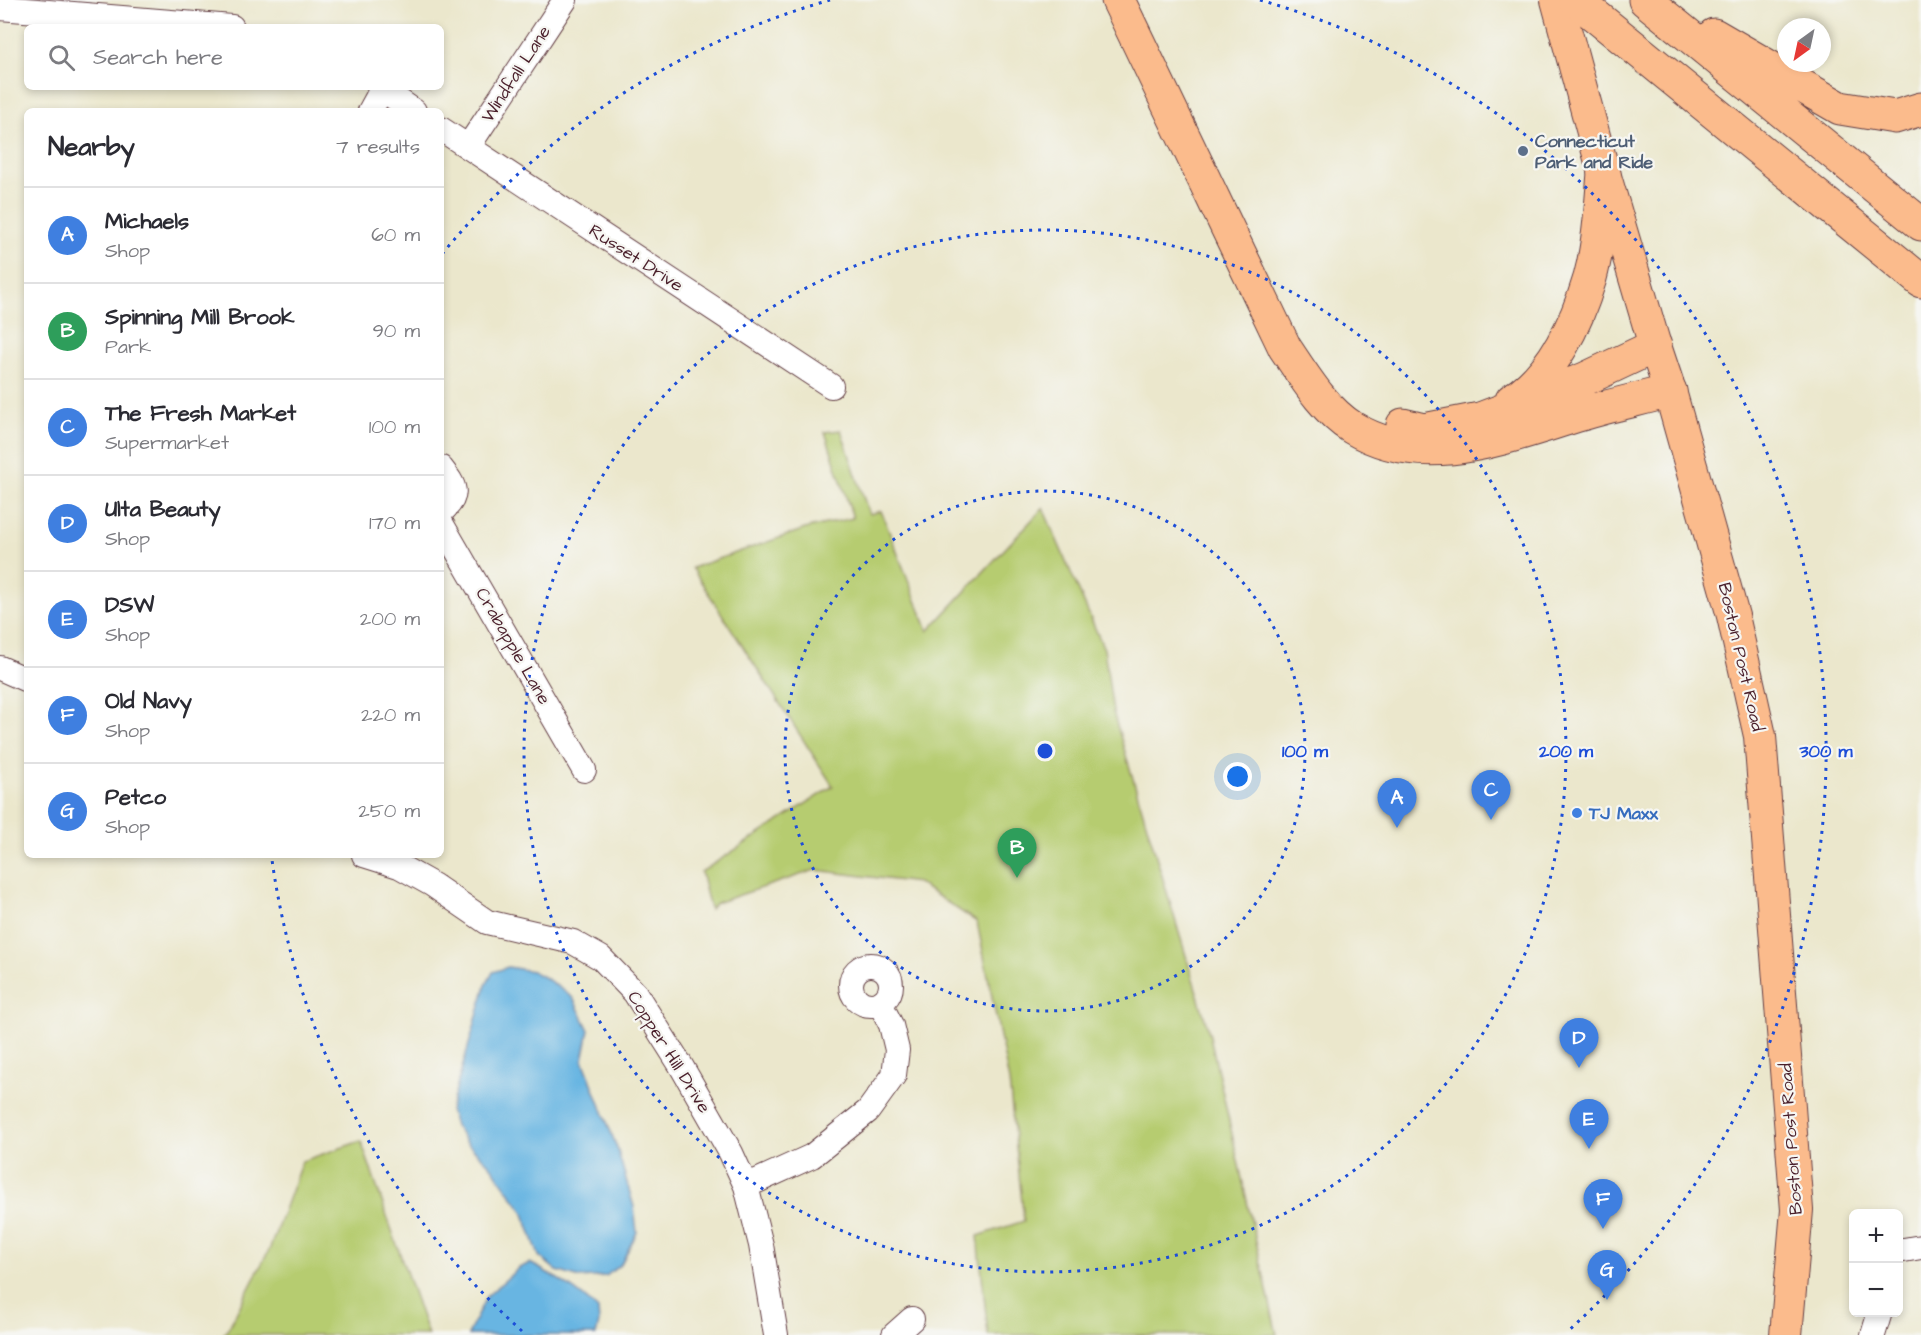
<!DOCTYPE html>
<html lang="en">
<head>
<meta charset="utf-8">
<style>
  body { margin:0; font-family:"Architects Daughter",sans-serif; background:#f7f7f7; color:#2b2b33 }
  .controls { position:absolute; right:18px; bottom:18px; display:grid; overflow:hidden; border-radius:9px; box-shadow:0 3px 9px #0003 }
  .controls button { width:54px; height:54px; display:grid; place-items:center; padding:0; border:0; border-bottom:2px solid #e1e1e2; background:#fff; color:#2b2b33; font:30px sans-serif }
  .compass { position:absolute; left:1777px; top:18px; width:54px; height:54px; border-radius:50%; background:#fff; box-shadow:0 3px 9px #0003; rotate:213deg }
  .you { position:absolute; left:1238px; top:777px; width:21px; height:21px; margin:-15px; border:4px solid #fff; border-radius:50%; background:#1a73e8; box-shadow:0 0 0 9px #1a73e833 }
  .badge { display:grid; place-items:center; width:39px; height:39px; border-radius:50%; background:#b45309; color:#fff; font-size:20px; font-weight:700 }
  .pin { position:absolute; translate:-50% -50px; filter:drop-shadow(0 2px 3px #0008) }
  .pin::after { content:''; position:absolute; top:32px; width:21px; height:18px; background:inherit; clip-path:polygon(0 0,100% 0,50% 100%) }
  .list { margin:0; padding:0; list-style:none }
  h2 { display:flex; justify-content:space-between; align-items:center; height:78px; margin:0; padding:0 24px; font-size:26px }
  h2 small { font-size:20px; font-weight:400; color:#7c7c81 }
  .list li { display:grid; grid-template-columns:39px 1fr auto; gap:18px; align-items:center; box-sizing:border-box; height:96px; padding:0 24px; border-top:2px solid #e1e1e2 }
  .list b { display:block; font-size:22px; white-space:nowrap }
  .list p { margin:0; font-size:20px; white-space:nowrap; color:#7c7c81 }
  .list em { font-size:20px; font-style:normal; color:#7c7c81 }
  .icon { flex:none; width:33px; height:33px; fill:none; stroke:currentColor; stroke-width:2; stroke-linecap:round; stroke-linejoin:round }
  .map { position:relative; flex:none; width:1921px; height:1335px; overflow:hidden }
  .search { position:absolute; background:#fff; box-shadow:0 3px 9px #0003; left:24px; top:24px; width:420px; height:66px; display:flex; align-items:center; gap:15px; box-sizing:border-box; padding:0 21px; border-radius:9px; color:#7c7c81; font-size:22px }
  .panel { position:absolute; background:#fff; box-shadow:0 3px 9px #0003; left:24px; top:108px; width:420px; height:750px; border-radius:9px }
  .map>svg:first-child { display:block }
  .green { fill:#b6cc70; stroke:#80764e; stroke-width:1.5 }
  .water { fill:#68b5e2; stroke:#596a86; stroke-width:1.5 }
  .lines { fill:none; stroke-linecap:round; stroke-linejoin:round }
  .minor-casing { stroke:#623d43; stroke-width:26 }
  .major-casing { stroke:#623d43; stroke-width:34 }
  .highway-casing { stroke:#623d43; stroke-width:35 }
  .minor { stroke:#fff; stroke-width:24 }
  .major { stroke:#fbbb8c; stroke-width:32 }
  .highway { stroke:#fbbb8c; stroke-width:33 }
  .ring { fill:none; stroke:#1d4ed8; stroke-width:3; stroke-dasharray:3 6 }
  .service-dot { fill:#5c6f8a; stroke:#f6f6f2; stroke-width:2 }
  .shop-dot { fill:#3f7fe0; stroke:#f6f6f2; stroke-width:2 }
  .labels { text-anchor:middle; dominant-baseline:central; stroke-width:4.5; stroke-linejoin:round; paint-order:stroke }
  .street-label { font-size:18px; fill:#4a1f2b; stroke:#f6f6f2 }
  .service-label { font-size:18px; font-weight:bold; fill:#4e5e75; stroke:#f6f6f2; text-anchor:start }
  .shop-label { font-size:18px; font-weight:bold; fill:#366cbe; stroke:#f6f6f2; text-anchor:start }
  .centre { fill:#1d4ed8; stroke:#f6f6f2; stroke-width:3 }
  .ring-label { font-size:18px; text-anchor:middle; font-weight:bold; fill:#1d4ed8; stroke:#f6f6f2; stroke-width:4.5; stroke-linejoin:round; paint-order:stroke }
</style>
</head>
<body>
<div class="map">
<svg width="1921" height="1335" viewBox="0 0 1921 1335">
  <rect width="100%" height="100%" fill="#f6f6f2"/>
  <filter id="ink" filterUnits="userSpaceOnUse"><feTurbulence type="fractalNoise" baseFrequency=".0167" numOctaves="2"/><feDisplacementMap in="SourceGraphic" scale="12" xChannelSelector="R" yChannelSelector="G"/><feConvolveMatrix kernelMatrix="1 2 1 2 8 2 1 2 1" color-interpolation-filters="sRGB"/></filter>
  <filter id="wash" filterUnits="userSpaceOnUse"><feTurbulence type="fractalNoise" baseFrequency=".008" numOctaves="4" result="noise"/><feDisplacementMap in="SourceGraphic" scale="24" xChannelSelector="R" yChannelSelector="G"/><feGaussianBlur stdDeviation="1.35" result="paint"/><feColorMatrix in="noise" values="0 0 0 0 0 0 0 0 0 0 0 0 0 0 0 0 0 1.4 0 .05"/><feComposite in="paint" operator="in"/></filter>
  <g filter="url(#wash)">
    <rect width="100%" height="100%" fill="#ebe7cc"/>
    <path class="green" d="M841 430 869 514 881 511 928 631 1043 508 1104 649 1113 712 1210 1036 1277 1335H988L978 1236 1024 1221 1009 1081 977 922 918 883 815 870 716 903 710 909 701 872 833 786 692 568 808 528 853 518 825 432Z
      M361 1141 428 1335H223L228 1329 270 1248 302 1161Z"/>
    <path class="water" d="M508 967 532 971 547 979 573 998 589 1030 583 1060 617 1148 634 1207 637 1232 621 1264 606 1276 580 1278 557 1271 539 1256 523 1211 490 1165 467 1143 455 1126 450 1110 486 985 493 972Z
      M530 1263C554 1276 578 1290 598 1310L599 1323 596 1335H468L486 1297 519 1268Z"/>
  </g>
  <g filter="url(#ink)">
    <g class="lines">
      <defs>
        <path id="minor" d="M0 8 232 27
          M379 87 414 111
          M370 111 382 89
          M441 129 831 386
          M468 147 565 0
          M441 468C455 486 461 495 441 512
          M441 523 584 770
          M0 668 27 680
          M364 855 399 866 433 885 487 922 573 942 601 958 635 993 680 1064 731 1153 746 1186 761 1245 776 1335
          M851 985a20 20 0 1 1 40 0a20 20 0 1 1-40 0Z
          M746 1186 812 1156 868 1111 894 1075 897 1050 891 1025 880 1003
          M1898 1251 1921 1247
          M894 1335 912 1319
          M1873 1335 1880 1312"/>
        <path id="major" d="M1557 0 1604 173 1655 346 1670 391 1733 616 1760 736 1797 1210 1786 1335"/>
        <path id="highway" d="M1118 0 1285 348C1304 376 1324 410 1353 428 1426 472 1508 436 1582 414 1611 405 1641 399 1670 391
          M1576 0 1921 281
          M1645 0 1921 224
          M1714 35 1840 108 1895 117 1921 109
          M1512 400C1553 375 1577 322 1590 278 1599 245 1601 208 1604 173
          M1403 425 1424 430 1480 419 1585 379 1655 346"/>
      </defs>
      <use href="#minor" class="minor-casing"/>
      <use href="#major" class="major-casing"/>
      <use href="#highway" class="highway-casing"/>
      <use href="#minor" class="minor"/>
      <use href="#major" class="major"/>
      <use href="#highway" class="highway"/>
    </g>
  </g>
  <g class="ring">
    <circle cx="1045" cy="751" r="260"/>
    <circle cx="1045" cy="751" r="521"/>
    <path d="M522 1331A781 781 0 0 1 272 860M442 254A781 781 0 0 1 830 0M1260 0A781 781 0 0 1 1568 1331"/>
  </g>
  <circle class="service-dot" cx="1523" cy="151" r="6"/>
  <circle class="shop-dot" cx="1577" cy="813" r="6"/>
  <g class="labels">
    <g class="street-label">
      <text transform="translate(516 74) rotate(-57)">Windfall Lane</text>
      <text transform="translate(636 258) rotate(33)">Russet Drive</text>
      <text transform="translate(513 646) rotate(60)">Crabapple Lane</text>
      <text transform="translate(1741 657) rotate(77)">Boston Post Road</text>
      <text transform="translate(669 1052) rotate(58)">Copper Hill Drive</text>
      <text transform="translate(1791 1139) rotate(-94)">Boston Post Road</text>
    </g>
    <g class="service-label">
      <text x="1535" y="141">Connecticut<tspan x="1535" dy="21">Park and Ride</tspan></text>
    </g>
    <g class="shop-label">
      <text x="1589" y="813">TJ Maxx</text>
    </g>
  </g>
  <circle cx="1045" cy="751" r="9" class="centre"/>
  <g class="ring-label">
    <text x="1305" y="757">100 m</text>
    <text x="1566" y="757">200 m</text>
    <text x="1826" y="757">300 m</text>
  </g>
</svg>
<div class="controls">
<button>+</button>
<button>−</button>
</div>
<svg class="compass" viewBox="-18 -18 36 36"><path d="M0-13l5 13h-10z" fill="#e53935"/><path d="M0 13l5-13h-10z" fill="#7c7c81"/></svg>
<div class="you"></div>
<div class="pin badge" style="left:1397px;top:828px;background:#3f7fe0">A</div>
<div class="pin badge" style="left:1017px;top:878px;background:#2e9e5b">B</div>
<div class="pin badge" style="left:1491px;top:820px;background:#3f7fe0">C</div>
<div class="pin badge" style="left:1579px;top:1068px;background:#3f7fe0">D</div>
<div class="pin badge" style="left:1589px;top:1149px;background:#3f7fe0">E</div>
<div class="pin badge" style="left:1603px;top:1229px;background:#3f7fe0">F</div>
<div class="pin badge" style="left:1607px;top:1300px;background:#3f7fe0">G</div>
<div class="search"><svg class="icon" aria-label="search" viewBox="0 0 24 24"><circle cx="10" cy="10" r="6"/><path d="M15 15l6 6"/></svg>Search here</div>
<section class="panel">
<h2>Nearby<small>7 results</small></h2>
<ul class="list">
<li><span class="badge" style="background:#3f7fe0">A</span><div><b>Michaels</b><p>Shop</p></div><em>60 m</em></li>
<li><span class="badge" style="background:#2e9e5b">B</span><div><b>Spinning Mill Brook</b><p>Park</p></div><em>90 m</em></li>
<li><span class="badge" style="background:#3f7fe0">C</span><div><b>The Fresh Market</b><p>Supermarket</p></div><em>100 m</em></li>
<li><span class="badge" style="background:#3f7fe0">D</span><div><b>Ulta Beauty</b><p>Shop</p></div><em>170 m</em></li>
<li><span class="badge" style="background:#3f7fe0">E</span><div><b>DSW</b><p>Shop</p></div><em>200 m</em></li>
<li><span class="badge" style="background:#3f7fe0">F</span><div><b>Old Navy</b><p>Shop</p></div><em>220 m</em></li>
<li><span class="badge" style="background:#3f7fe0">G</span><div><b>Petco</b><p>Shop</p></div><em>250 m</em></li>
</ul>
</section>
</div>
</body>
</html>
